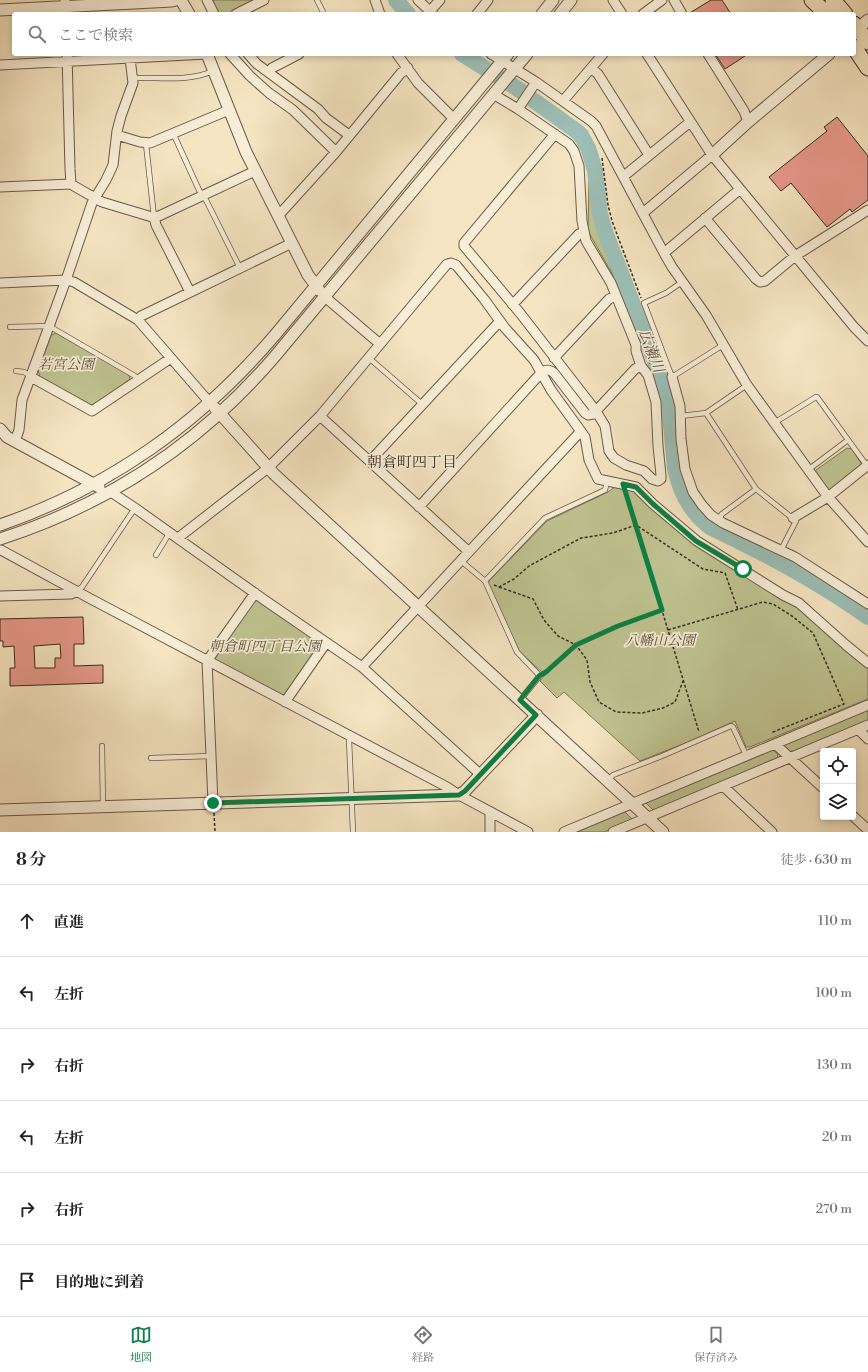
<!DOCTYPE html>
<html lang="ja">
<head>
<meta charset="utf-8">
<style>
  body { margin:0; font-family:"Libre Bodoni","Noto Serif JP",serif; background:#f2f2f2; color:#202124 }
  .controls { position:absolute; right:12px; bottom:12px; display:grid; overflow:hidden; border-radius:4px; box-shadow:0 2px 6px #0003 }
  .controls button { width:36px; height:36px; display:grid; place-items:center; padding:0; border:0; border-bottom:1px solid #e0e0e0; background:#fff; color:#202124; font:20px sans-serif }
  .stop { position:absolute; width:12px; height:12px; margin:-9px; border:3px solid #0b8043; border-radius:50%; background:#fff }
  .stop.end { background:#0b8043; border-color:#fff; box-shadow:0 1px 4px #0008 }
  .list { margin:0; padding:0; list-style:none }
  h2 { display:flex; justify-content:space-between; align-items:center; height:52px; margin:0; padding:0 16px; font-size:17px }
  h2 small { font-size:13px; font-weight:400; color:#757577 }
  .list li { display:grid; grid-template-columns:26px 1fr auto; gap:12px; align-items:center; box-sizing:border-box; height:72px; padding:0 16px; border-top:1px solid #e0e0e0 }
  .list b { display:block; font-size:15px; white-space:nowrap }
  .list em { font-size:13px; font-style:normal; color:#757577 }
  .icon { flex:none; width:22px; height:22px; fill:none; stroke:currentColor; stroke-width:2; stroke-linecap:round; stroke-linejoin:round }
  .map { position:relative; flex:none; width:868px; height:832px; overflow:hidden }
  .search { position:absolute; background:#fff; box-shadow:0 2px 6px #0003; left:12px; right:12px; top:12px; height:44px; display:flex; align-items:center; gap:10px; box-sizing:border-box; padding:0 14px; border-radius:4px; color:#757577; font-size:15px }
  .sheet { height:484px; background:#fff }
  nav { display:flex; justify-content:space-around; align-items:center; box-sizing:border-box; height:56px; border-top:1px solid #e0e0e0; background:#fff; font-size:11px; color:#757577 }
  nav a { display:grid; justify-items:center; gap:2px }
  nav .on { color:#0b8043 }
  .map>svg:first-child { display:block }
  .green { fill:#bfc391; stroke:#7d7758 }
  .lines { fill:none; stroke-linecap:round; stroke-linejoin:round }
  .river { stroke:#9cbfb7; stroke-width:16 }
  .building { fill:#e7998c; stroke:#3b2b20; fill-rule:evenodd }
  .service-casing { stroke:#6a5a48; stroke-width:6 }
  .minor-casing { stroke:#6a5a48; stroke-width:11 }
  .tertiary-casing { stroke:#6a5a48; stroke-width:13 }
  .primary-casing { stroke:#3b2b20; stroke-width:17 }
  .path { stroke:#3b2b20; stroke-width:1.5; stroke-dasharray:3 2; stroke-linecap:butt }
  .service { stroke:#f8eed7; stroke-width:4.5 }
  .minor { stroke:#f8eed7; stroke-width:9 }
  .tertiary { stroke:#f8eed7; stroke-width:11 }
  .primary { stroke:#f5e5c2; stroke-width:15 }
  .route { stroke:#0b8043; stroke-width:5 }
  .labels { text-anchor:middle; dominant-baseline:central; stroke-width:3.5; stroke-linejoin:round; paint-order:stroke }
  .park-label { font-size:14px; font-style:italic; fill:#5c513c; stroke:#f8eed7 }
  .water-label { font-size:15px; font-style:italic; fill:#535046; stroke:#f8eed7 }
  .neighbourhood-label { font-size:15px; fill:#3b2b20; stroke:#f8eed7 }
</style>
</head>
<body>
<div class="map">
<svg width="868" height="832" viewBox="0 0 868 832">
  <rect width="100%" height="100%" fill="#f5e5c2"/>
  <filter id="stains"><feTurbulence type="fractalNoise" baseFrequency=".005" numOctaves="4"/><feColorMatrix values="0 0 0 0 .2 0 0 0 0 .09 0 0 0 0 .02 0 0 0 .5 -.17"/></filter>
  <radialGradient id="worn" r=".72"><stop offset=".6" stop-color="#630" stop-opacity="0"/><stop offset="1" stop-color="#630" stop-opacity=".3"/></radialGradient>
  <path class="green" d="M211 0H262L234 14H218Z
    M589 181 599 233 614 277 588 231Z
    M56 333 129 375 130 379 96 405H89L40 377 38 371 51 335Z
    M847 448 852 449 862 465 830 491 827 490 815 474 816 470Z
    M616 486 634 489 728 563 783 601 795 605 868 669V699L750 747H746L735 721 688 742 640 761 564 692 557 698 540 681 545 675 519 651 488 584 489 581 547 521 608 492Z
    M256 596 322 644 284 698 212 659Z
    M868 710V721L797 752H789L784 749V745Z
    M770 750H773L778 754 777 759 654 811 645 802Z
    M624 811 633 820 604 832H576Z"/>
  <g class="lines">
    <path class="river" d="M396 0 408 14
      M462 54 515 87 575 130 581 135 588 148 591 157 595 171 600 214 604 229 666 390 669 403 675 468C680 492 690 512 710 527 766 554 817 581 868 617"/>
  </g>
  <path class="building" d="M711 0H722L731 14H688Z
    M715 54H748L725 69Z
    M837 117 868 156V200L852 212 850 209 827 227 791 183 781 191 769 177 827 131 824 127Z
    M83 617 84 644H74V666L103 665V683L10 686V668H15L14 646 3 647V641H0V619ZM60 644 61 658H55V668H35L34 646Z"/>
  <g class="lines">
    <defs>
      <path id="service" d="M317 0 324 14
        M133 78C160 77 188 82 213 71
        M173 133 199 190 206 200 240 268
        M146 144 154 217
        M682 282 666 293 644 303 672 377 723 345
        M10 327 49 326 135 376 138 380
        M369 358 422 404
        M16 371 24 372 31 376
        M706 413 756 489 796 521 781 550
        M681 416 706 413 747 385
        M774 423 816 397H817L867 466
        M808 470 848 440
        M718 520 722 514 756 489
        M156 555 170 532
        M460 560 485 581 517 652 538 674V678L520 700
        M485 581 545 518 605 490 607 482
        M77 591 82 587 135 508
        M351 736 349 740 353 832
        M102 746 103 807
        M151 758 211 756
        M607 781 613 775 662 756 731 726 733 727 746 755"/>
      <path id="minor" d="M65 0 66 14
        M207 0 214 14
        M375 0 380 14
        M418 0 433 14
        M613 0 622 14
        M674 0 682 14
        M430 11 440 0
        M236 14 264 0
        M477 14 488 0
        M643 14 662 0
        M67 54 70 169 71 184 74 186 102 202 152 217 159 216 255 171
        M230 54 250 76 269 93 293 110 336 152
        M248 54 257 64 318 109 326 118 349 135
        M397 54 418 83 454 119
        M491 54 536 82 591 121 596 126 664 253 672 267 706 315 747 385 828 497 868 542
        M647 54 712 155 854 327 868 341
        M708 54 744 111 748 122
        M0 65 206 54
        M591 68 598 74 649 155
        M269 73 272 68 299 54
        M493 94 518 109 569 144 574 151 579 166 582 221 586 241 611 283 636 345V351L641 366 648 375 656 402 658 446 661 475V479L658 481 652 479 644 471 626 465 614 458 609 451 605 426 596 411 520 313 464 246V243L555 134
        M563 101 603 54
        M518 109 536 82
        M117 135 140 142 150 143 229 110
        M624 176 690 122
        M0 187 71 184
        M643 213 712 155
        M278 216 336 152 401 73 408 68
        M154 217 156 225 190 292
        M705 218 756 279 760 282 765 281 795 256 868 210
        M664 253 739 190
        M0 283 66 280 74 282 138 320 210 403
        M325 297 380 344
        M512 304 517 300 579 234 584 233
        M138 320 141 316 292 243
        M554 358 609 299 616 296
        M31 377 92 411 171 358
        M672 377 680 406 681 439 685 469 693 492 702 505 711 515 723 523 795 557 868 604
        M320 416 468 551
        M15 441 19 430 22 400 66 280 92 203 106 180 113 165 117 131 121 116 133 83 130 58
        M370 461 500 321
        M111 492 135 508 266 601 362 667 481 775
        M419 507 541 373C546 369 549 369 554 373L585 413 588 415 593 414 596 411 635 369 641 366
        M793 518 828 497 868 465
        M178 538 268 468 320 416 447 264 451 263 456 265 484 299 505 328 534 360 551 390 585 437 589 460 598 479 636 487 653 504 697 541 783 595 799 603 846 645 868 663
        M1 550 89 598 447 787 459 795 528 832
        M0 596 71 594 77 591
        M362 667 581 431
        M285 702 326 643
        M858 729 868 739
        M775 744 823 788
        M723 786 772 832
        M213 803 207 661 255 593
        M853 816 868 830
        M490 832V815L491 812
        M564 832 868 705
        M613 832 868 725"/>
      <path id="tertiary" d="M181 0 189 14
        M0 10 172 1 176 0
        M542 14 553 0
        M560 14 571 0
        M854 32 868 20
        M207 54 246 152 308 275 319 290
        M712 155 748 122 829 54
        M215 408 274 474 663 832
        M0 429 7 437 99 487
        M0 525C110 487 199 424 275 335L508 54
        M0 539C109 504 202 442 276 355L527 54
        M0 810 459 795 465 791 537 715"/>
      <path id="primary" d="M812 0 827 14
        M833 0 845 14
        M854 24 868 42
        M854 47 868 68"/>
    </defs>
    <use href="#service" class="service-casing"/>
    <use href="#minor" class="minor-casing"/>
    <use href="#tertiary" class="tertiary-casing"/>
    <use href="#primary" class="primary-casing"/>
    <path class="path" d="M602 158 608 205 612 221 641 298
      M649 363 658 360
      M626 494 636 525 703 569 725 573 738 610
      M494 585 499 587 514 579 529 566 581 538 613 533 636 525 699 732
      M499 587 533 599 544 620 558 636 576 645 587 660 590 682 599 702 616 712 642 713 663 708 675 702 683 681
      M668 630 763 602 773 604 792 616 813 633 844 704 773 732 774 734
      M544 673 576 645 618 626 662 610
      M214 813 215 832"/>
    <use href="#service" class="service"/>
    <use href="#minor" class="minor"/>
    <use href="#tertiary" class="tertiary"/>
    <use href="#primary" class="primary"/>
  </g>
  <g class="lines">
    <path class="route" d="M213 803 459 795 465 791 536 715 520 700 539 676 546 672 576 645 618 626 662 610 623 484 636 487 653 504 696 541 743 569"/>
  </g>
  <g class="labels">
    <g class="park-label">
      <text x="66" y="365">若宮公園</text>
      <text x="660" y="641">八幡山公園</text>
      <text x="265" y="647">朝倉町四丁目公園</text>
    </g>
    <g class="water-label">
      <text transform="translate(651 351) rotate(69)">広瀬川</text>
    </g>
    <g class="neighbourhood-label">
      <text x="412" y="462">朝倉町四丁目</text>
    </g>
  </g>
  <rect width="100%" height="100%" filter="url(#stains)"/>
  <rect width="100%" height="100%" fill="url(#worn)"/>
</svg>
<div class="controls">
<button><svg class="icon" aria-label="locate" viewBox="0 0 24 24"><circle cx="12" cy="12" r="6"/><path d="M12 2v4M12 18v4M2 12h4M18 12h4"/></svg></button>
<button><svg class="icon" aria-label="layers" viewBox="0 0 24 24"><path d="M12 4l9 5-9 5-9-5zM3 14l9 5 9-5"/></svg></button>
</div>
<div class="stop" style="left:743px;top:569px"></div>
<div class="stop end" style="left:213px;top:803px"></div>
<div class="search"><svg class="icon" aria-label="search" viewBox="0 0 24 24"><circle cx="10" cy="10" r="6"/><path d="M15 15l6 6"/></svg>ここで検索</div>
</div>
<section class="sheet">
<h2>8 分<small>徒歩 · 630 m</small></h2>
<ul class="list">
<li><svg class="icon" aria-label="ahead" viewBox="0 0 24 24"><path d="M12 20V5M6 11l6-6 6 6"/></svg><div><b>直進</b></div><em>110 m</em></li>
<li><svg class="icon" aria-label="left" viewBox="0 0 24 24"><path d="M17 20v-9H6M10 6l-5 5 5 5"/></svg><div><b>左折</b></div><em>100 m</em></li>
<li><svg class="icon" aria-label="right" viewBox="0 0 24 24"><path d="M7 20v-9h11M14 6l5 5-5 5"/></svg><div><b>右折</b></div><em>130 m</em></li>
<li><svg class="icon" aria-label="left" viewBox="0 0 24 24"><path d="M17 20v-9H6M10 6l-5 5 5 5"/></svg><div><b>左折</b></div><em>20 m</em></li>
<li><svg class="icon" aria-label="right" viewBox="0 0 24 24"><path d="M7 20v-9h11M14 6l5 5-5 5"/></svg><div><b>右折</b></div><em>270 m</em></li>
<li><svg class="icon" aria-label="arrive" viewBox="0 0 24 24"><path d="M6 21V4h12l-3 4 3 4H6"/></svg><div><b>目的地に到着</b></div></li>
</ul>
</section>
<nav>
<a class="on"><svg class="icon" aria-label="map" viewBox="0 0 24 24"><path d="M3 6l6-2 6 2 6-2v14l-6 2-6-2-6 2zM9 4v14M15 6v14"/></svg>地図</a>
<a><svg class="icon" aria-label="directions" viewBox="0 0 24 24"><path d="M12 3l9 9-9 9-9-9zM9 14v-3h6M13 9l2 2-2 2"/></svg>経路</a>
<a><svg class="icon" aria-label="saved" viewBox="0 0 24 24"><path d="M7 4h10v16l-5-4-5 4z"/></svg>保存済み</a>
</nav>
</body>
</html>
